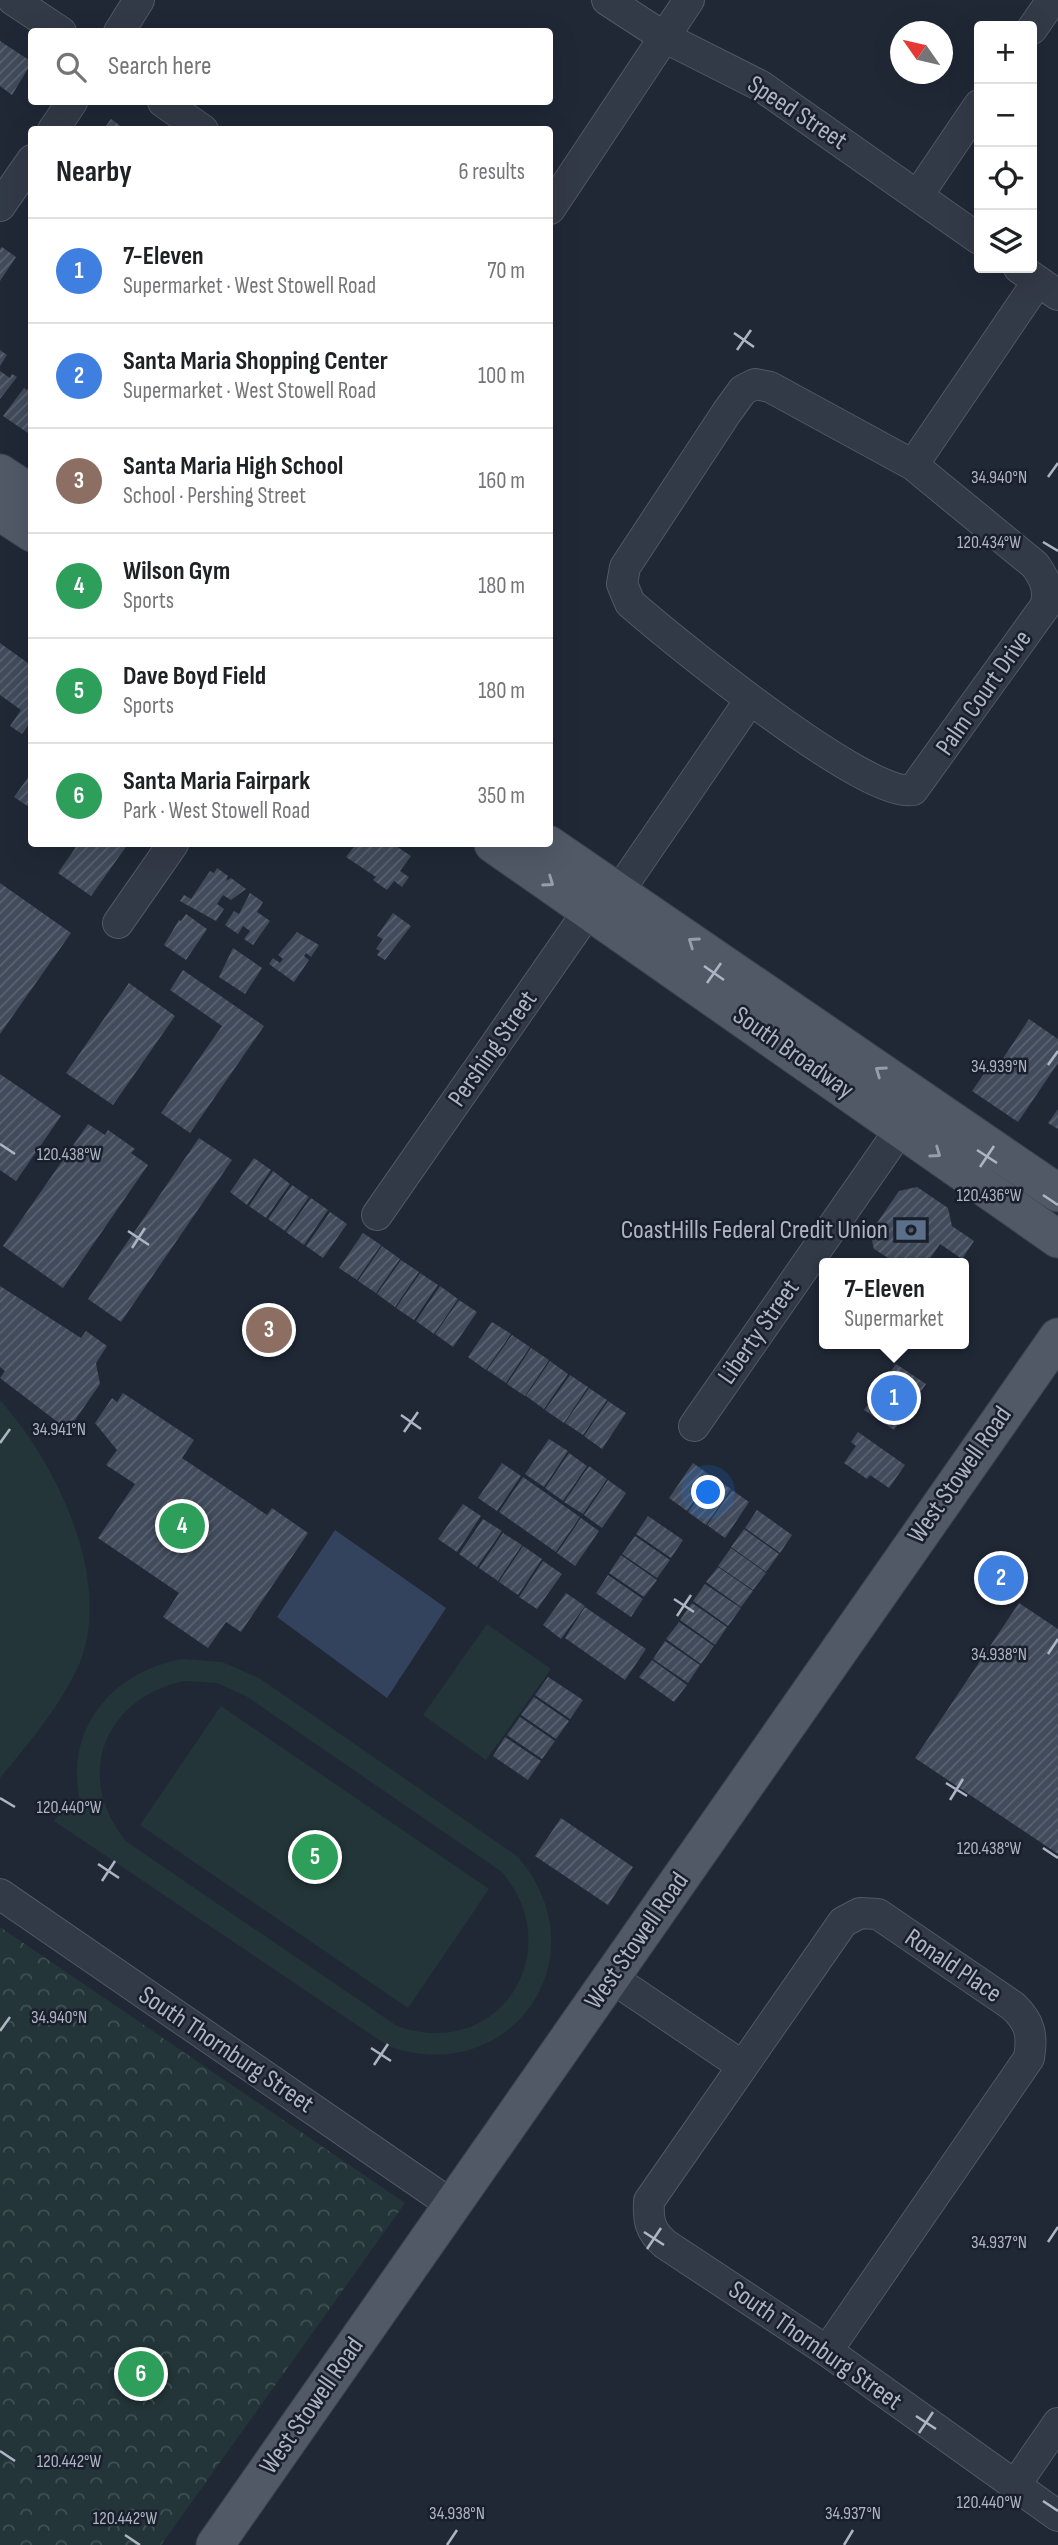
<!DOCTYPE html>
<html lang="en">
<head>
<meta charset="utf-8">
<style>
  body { margin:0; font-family:"Sofia Sans Condensed",sans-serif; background:#f6f6f6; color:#202124 }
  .controls { position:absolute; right:21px; top:21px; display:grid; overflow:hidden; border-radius:7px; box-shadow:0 7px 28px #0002 }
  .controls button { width:63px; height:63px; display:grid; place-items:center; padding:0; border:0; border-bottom:2px solid #e0e0e0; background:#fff; color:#202124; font:35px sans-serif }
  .compass { position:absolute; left:890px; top:21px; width:63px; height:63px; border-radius:50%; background:#fff; box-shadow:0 7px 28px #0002; rotate:304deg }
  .you { position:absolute; left:709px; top:1493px; width:24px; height:24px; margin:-18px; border:5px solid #fff; border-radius:50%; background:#1a73e8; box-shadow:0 0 0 10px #1a73e833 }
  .badge { display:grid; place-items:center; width:46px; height:46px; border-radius:50%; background:#2563eb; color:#fff; font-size:23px; font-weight:700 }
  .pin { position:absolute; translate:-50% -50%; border:4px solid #fff; box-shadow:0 2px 7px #0006 }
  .popup { position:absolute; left:819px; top:1258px; width:150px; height:91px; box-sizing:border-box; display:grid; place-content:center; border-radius:7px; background:#fff; filter:drop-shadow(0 2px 5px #0005); font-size:23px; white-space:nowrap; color:#757577 }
  .popup b { font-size:26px; color:#202124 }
  .popup::after { content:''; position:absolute; left:50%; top:100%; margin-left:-14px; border:14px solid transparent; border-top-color:#fff }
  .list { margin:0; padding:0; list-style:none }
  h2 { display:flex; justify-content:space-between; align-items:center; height:91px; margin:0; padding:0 28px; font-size:30px }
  h2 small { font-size:23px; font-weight:400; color:#757577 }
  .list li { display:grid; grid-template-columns:46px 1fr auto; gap:21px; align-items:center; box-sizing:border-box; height:105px; padding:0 28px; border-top:2px solid #e0e0e0 }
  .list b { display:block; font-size:26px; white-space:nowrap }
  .list p { margin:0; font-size:23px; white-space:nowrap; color:#757577 }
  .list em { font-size:23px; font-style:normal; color:#757577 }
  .icon { flex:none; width:38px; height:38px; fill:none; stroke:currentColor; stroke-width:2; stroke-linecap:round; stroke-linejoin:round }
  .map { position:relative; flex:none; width:1058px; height:2545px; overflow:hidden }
  .search { position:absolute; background:#fff; box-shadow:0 7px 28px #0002; left:28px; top:28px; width:525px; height:77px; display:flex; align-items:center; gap:18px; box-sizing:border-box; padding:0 24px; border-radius:7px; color:#757577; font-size:26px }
  .panel { position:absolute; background:#fff; box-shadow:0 7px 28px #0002; left:28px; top:126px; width:525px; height:721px; border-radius:7px }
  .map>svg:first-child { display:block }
  .park { fill:url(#park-crowns) }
  .pitch { fill:#233538; fill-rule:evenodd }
  .water { fill:#34435d }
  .building { fill:url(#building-hatch) }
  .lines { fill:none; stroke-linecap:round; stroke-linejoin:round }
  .minor-casing { stroke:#515865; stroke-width:32 }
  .major-casing { stroke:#3d4350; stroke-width:39 }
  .minor { stroke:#333a47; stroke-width:30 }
  .major { stroke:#515967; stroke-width:37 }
  .oneway { stroke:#969ead }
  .ticks { fill:none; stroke:#adb5c4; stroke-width:2.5 }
  .labels { text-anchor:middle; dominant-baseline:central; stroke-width:5; stroke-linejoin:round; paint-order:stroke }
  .street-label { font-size:26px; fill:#adb5c4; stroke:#191f2b }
  .poi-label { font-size:26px; fill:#adb5c4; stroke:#191f2b; text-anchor:end }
  .ticks-label { font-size:18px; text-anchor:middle; fill:#adb5c4; stroke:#191f2b; stroke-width:5; stroke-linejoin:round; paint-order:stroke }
</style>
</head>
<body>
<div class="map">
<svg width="1058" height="2545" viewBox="0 0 1058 2545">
  <defs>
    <pattern id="park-crowns" width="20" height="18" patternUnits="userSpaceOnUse" patternTransform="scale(1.75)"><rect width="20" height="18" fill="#233538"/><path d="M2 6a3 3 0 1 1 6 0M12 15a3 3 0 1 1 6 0" fill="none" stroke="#405053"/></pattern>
    <pattern id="building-hatch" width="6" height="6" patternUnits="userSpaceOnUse" patternTransform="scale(1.75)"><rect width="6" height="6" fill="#414b5b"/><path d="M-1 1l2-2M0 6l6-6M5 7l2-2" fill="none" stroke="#5a6371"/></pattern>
  </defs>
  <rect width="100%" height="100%" fill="#202836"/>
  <path class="park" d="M0 1927 405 2203 161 2545H0Z"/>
  <path class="pitch" d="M0 1400C55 1462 109 1571 83 1654 70 1694 27 1746 0 1778Z
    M487 1624 551 1669 486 1760 423 1715Z
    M182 1659 222 1662 259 1678 517 1856C604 1955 512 2090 388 2046L54 1821 67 1803 83 1813C60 1737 106 1673 182 1659ZM184 1681 217 1683 246 1696 502 1872C570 1953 497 2062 397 2026L127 1842C73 1779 103 1698 184 1681Z
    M221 1706 489 1889 408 2008 140 1825Z"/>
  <path class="water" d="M335 1530 446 1608 387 1698 277 1617Z"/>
  <path class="building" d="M0 41 32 62 12 95 0 86Z
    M111 119 126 130H103Z
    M2 247 16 257 0 281V249Z
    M0 350 7 355 0 366Z
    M0 371 10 378 12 374 17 377 0 399Z
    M32 383V428L28 433 3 416 24 388 27 390Z
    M0 643 32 666V720L22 734 10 726 21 710 0 695Z
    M32 772V809L14 797Z
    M78 844H128L91 896 58 873Z
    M356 844H393L411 856 400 871 409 877 402 887 394 881 387 890 373 880 376 877 346 857Z
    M217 868 228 876 226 881 231 878 246 889 231 900 223 895 217 904 224 909 216 921 180 901 184 895 191 899 210 871 214 873Z
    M0 883 71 933 0 1034Z
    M250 893 263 902 257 912 270 921 253 945 244 939 250 931 243 926 238 934 225 925 234 911 239 914Z
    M393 913 411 926 385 960 377 955 380 951 376 949 383 939 377 936Z
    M186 914 207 929 186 960 164 945 179 920 181 921Z
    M297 932 319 945 311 957 306 953 304 956 309 960 294 982 269 964 273 958 280 963 283 959 278 955Z
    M233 948 262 968 245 994 219 977Z
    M183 970 264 1026 190 1133 161 1113 222 1026 170 990Z
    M129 983 175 1016 113 1105 66 1073Z
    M1029 1019 1058 1039V1063L1018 1122 972 1091 986 1071 992 1075Z
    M0 1074 61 1116 16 1181 0 1170Z
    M1058 1109V1129L1048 1123Z
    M88 1124 105 1135 108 1130 135 1149 131 1153 148 1165 63 1288 3 1246Z
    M199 1138 232 1160 121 1322 88 1299Z
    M254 1158 271 1170 247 1205 230 1192Z
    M273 1171 290 1184 266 1218 249 1206Z
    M292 1185 309 1197 285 1231 268 1219Z
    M917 1187 948 1208 952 1226 974 1241 962 1259 940 1244 927 1263H896L874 1249 870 1233 899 1191Z
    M311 1198 328 1210 304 1245 286 1232Z
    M330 1212 347 1224 323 1258 306 1246Z
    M363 1233 381 1245 357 1280 339 1268Z
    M382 1246 400 1259 376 1293 358 1281Z
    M401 1260 419 1272 395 1307 377 1294Z
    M420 1273 438 1285 414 1320 396 1308Z
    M0 1286 81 1338 86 1331 107 1346 96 1363 100 1384 68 1430 0 1378 5 1371 0 1367Z
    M440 1286 458 1299 434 1334 416 1321Z
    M459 1300 477 1312 453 1347 435 1334Z
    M492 1322 511 1334 486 1370 468 1357Z
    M512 1335 530 1347 506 1383 487 1370Z
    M531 1348 549 1360 525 1396 507 1384Z
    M550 1361 568 1374 544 1409 526 1396Z
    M896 1364 926 1384 894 1430 864 1410Z
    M570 1375 588 1387 564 1423 545 1410Z
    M589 1388 607 1400 583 1435 565 1423Z
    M123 1393 194 1440 182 1458 267 1515 272 1508 308 1533 241 1632 226 1622 208 1648 163 1617 179 1593 98 1538 135 1484 106 1465 117 1450 95 1423 112 1398 117 1402Z
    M608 1401 626 1413 602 1449 584 1436Z
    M858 1432 905 1465 889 1488 870 1475 867 1479 844 1463 856 1446 851 1442Z
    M549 1439 568 1451 544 1487 525 1474Z
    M569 1453 587 1466 563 1501 545 1488Z
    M502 1463 521 1476 497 1511 478 1498Z
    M693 1463 711 1476 687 1511 669 1498Z
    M589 1466 607 1479 583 1514 564 1502Z
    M523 1477 580 1517 556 1552 499 1512Z
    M713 1477 731 1489 706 1525 688 1512Z
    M608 1480 626 1493 602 1528 584 1515Z
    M732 1490 749 1502 725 1538 707 1525Z
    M463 1504 481 1516 457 1552 438 1539Z
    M757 1510 792 1535 780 1553 745 1528Z
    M648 1516 683 1540 671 1558 636 1534Z
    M581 1518 599 1531 575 1566 557 1553Z
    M483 1519 502 1531 477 1567 459 1554Z
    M744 1529 779 1554 766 1572 731 1547Z
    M503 1533 522 1545 498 1581 479 1568Z
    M635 1536 670 1560 657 1578 622 1554Z
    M523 1546 542 1559 518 1595 499 1582Z
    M731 1548 766 1573 753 1590 718 1566Z
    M621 1555 657 1580 644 1597 609 1573Z
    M543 1561 562 1574 537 1609 519 1597Z
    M718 1567 753 1591 741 1607 706 1582Z
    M608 1575 643 1599 631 1617 596 1593Z
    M705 1584 741 1608 728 1626 693 1601Z
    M566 1593 585 1606 561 1639 543 1625Z
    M692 1603 727 1627 715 1645 680 1620Z
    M1019 1603 1058 1629V1854L915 1758Z
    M585 1607 646 1649 625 1680 565 1638Z
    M679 1622 714 1646 701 1664 666 1639Z
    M665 1641 700 1665 688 1683 653 1659Z
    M652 1660 687 1685 674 1702 639 1677Z
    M548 1677 583 1700 570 1719 535 1695Z
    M534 1697 569 1721 556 1739 521 1715Z
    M520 1717 555 1741 542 1759 507 1735Z
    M505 1737 541 1761 528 1780 493 1756Z
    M561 1818 633 1867 608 1905 535 1856Z"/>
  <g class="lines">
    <defs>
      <path id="minor" d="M13 0 61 32
        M607 0 664 37 761 86 979 239
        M1032 29 1052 0
        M119 32 139 0
        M163 102 203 130
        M53 130 72 102
        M918 195 979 105
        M0 206 32 160
        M550 209 689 0
        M1019 268 1058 295
        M755 384 770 387 913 465 1035 565C1045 579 1049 588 1046 605L913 790C868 800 671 639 630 603L622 584 625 567 727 412 743 390Z
        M913 465 1038 281
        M118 923 173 844
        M377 1215 589 910 619 891 750 700
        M694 1426 913 1111
        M0 1894 452 2205
        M612 1978 741 2065
        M827 2351 1029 2058C1033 2035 1030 2022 1013 2006L878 1914 860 1913 843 1922 649 2201C648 2221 650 2231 665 2244L827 2351 1058 2516
        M1014 2487 1058 2423"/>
      <path id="major" d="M0 473 32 494
        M0 512 32 533
        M493 844 1058 1239
        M548 844 1058 1193
        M215 2545 1058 1337"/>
    </defs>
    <use href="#minor" class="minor-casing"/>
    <use href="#major" class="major-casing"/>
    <use href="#minor" class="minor"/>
    <use href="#major" class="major"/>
  </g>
  <defs><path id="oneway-chevron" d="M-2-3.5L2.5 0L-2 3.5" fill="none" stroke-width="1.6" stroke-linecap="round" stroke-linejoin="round" transform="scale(1.75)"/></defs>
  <g class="oneway">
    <use href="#oneway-chevron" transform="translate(549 882) rotate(35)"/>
    <use href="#oneway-chevron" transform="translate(693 942) rotate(-145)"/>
    <use href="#oneway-chevron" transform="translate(880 1071) rotate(-145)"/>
    <use href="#oneway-chevron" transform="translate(936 1153) rotate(35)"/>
  </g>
  <path class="ticks" d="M734 333 754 347M737 350 751 330M1048 477 1058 463M1043 542 1058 551M704 966 724 980M707 983 721 963M1048 1065 1058 1051M0 1144 15 1154M977 1150 997 1163M980 1167 994 1146M1043 1195 1058 1205M128 1231 149 1245M132 1248 145 1228M401 1415 421 1429M404 1432 418 1412M0 1443 10 1429M674 1599 694 1612M677 1616 691 1595M1048 1654 1058 1639M946 1783 967 1796M0 1798 15 1807M950 1800 963 1779M1043 1848 1058 1858M98 1864 119 1878M102 1881 115 1861M0 2031 10 2017M371 2048 391 2061M374 2065 388 2044M644 2232 664 2245M1048 2242 1058 2227M647 2249 661 2228M916 2416 936 2429M919 2433 933 2412M0 2451 15 2461M1043 2501 1058 2511M125 2535 140 2545M447 2545 457 2530M844 2545 853 2530"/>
  <defs>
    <symbol id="bank-bare" viewBox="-9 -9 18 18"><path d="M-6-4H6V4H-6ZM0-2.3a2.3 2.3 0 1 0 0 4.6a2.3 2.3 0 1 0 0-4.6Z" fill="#5c6f8a" stroke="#191f2b" stroke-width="2.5" paint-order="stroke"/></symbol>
  </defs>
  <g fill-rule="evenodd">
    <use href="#bank-bare" x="889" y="1208" width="44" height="44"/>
  </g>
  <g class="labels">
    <g class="street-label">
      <text transform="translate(797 113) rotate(33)">Speed Street</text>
      <text transform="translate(984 693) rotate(-55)">Palm Court Drive</text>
      <text transform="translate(493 1049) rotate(-55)">Pershing Street</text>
      <text transform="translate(793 1053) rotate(35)">South Broadway</text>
      <text transform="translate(759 1332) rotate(-55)">Liberty Street</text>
      <text transform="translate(960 1475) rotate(-55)">West Stowell Road</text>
      <text transform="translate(637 1941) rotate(-55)">West Stowell Road</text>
      <text transform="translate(953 1966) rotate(34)">Ronald Place</text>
      <text transform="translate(226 2050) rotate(34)">South Thornburg Street</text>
      <text transform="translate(815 2346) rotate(35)">South Thornburg Street</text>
      <text transform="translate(312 2406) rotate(-55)">West Stowell Road</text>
    </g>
    <g class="poi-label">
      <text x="888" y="1230">CoastHills Federal Credit Union</text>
    </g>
  </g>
  <g class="ticks-label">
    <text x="999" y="483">34.940°N</text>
    <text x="989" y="548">120.434°W</text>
    <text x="999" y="1072">34.939°N</text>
    <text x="69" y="1160">120.438°W</text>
    <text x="989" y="1201">120.436°W</text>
    <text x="59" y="1435">34.941°N</text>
    <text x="999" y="1660">34.938°N</text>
    <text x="69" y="1813">120.440°W</text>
    <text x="989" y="1854">120.438°W</text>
    <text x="59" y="2023">34.940°N</text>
    <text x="999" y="2248">34.937°N</text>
    <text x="69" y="2467">120.442°W</text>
    <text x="989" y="2508">120.440°W</text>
    <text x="457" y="2519">34.938°N</text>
    <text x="853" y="2519">34.937°N</text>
    <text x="125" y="2524">120.442°W</text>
  </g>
</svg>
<div class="controls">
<button>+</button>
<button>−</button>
<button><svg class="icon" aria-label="locate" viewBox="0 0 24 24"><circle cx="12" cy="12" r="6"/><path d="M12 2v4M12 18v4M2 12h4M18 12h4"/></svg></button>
<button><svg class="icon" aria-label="layers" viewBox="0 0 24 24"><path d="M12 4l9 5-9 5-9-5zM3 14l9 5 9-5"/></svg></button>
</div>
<svg class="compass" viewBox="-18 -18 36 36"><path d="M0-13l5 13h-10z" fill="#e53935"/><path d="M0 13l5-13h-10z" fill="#757577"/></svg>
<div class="you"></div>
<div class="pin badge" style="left:894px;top:1398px;background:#3f7fe0">1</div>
<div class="popup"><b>7-Eleven</b>Supermarket</div>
<div class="pin badge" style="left:1001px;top:1578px;background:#3f7fe0">2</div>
<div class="pin badge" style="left:269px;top:1330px;background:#8d6e63">3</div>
<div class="pin badge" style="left:182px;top:1526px;background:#2e9e5b">4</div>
<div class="pin badge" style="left:315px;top:1857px;background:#2e9e5b">5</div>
<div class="pin badge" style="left:141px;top:2374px;background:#2e9e5b">6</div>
<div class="search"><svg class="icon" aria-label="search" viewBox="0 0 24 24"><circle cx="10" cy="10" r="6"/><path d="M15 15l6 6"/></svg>Search here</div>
<section class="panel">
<h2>Nearby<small>6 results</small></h2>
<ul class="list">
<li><span class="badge" style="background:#3f7fe0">1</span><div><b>7-Eleven</b><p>Supermarket · West Stowell Road</p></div><em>70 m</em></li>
<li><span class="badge" style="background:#3f7fe0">2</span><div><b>Santa Maria Shopping Center</b><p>Supermarket · West Stowell Road</p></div><em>100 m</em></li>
<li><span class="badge" style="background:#8d6e63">3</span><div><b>Santa Maria High School</b><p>School · Pershing Street</p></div><em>160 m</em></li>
<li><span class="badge" style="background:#2e9e5b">4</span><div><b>Wilson Gym</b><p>Sports</p></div><em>180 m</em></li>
<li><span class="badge" style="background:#2e9e5b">5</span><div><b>Dave Boyd Field</b><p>Sports</p></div><em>180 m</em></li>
<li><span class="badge" style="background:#2e9e5b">6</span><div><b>Santa Maria Fairpark</b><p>Park · West Stowell Road</p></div><em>350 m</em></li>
</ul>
</section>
</div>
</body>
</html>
